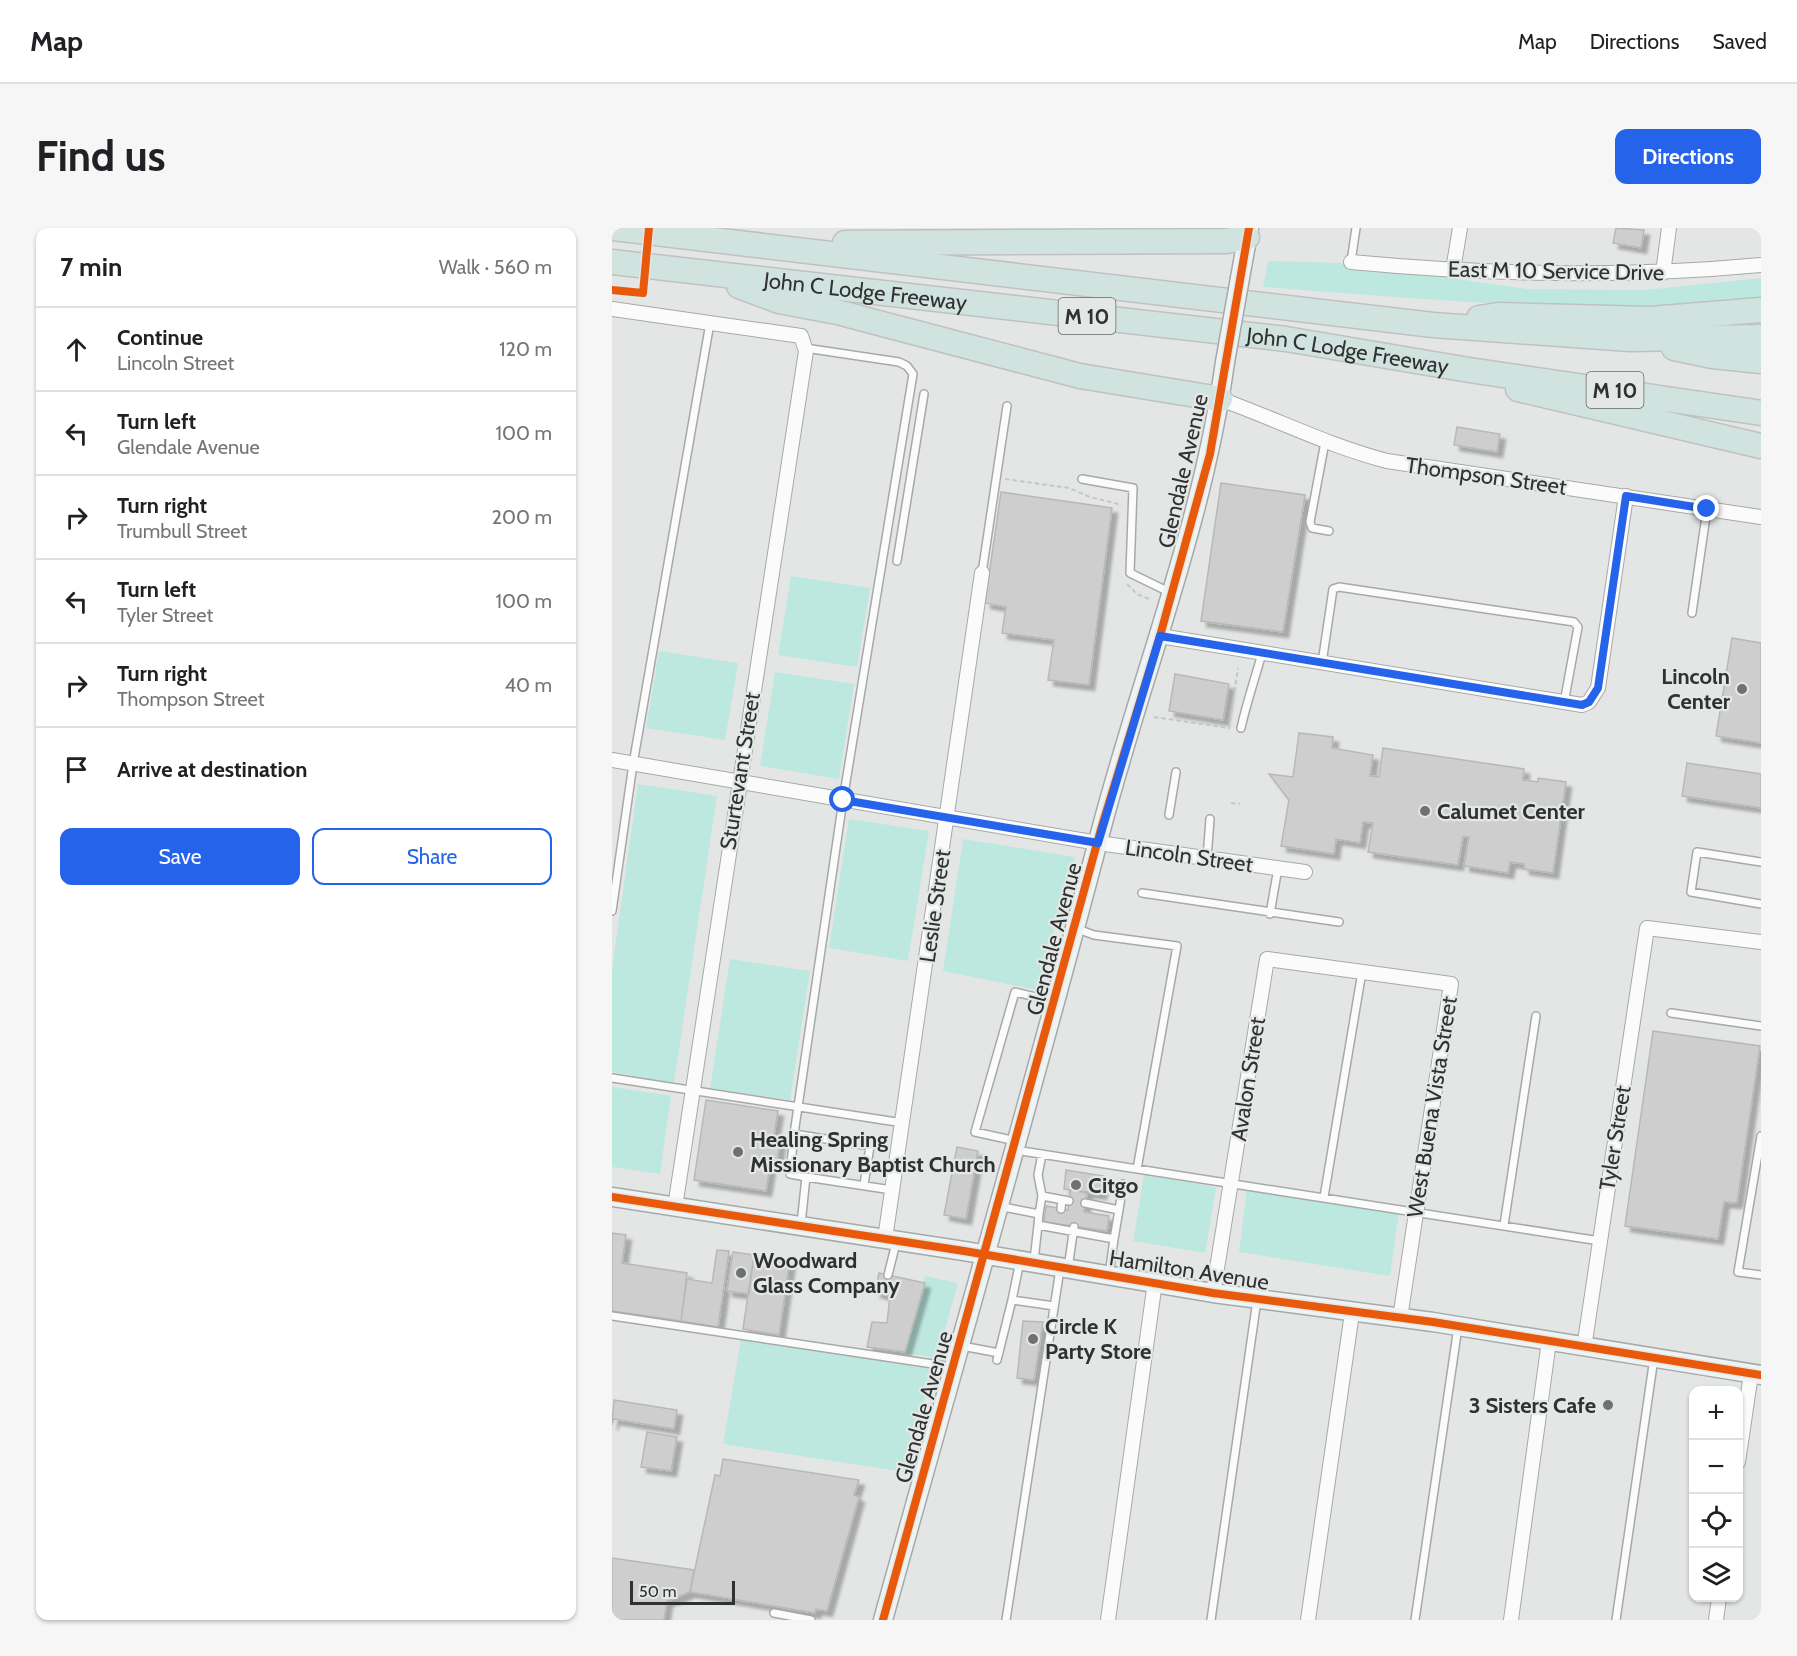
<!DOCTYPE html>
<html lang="en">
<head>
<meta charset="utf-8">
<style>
  body { margin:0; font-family:Cabin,sans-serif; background:#f6f6f6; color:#202124 }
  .controls { position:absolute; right:18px; bottom:18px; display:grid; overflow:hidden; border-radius:12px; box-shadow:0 2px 4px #0004 }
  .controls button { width:54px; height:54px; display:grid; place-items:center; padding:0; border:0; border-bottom:2px solid #e0e0e0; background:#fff; color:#202124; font:30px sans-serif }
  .scale { position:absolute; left:18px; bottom:15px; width:105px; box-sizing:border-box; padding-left:6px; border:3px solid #303131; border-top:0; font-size:16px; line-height:21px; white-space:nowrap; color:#303131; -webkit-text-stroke:4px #e3e7e6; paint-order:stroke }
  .stop { position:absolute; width:18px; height:18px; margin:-14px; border:4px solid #2563eb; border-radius:50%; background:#fff }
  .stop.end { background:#2563eb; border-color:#fff; box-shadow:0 2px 6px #0008 }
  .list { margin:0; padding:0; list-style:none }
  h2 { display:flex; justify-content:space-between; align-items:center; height:78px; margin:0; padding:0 24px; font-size:26px }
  h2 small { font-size:20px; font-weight:400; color:#757577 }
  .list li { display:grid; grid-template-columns:39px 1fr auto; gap:18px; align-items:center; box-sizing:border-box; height:84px; padding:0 24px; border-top:2px solid #e0e0e0 }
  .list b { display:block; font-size:22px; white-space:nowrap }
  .list p { margin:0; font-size:20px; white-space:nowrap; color:#757577 }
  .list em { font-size:20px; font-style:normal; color:#757577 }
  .actions { display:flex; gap:12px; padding:18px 24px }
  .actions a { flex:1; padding:14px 0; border:2px solid #2563eb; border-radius:12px; text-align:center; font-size:21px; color:#2563eb }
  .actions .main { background:#2563eb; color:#fff }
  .icon { flex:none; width:33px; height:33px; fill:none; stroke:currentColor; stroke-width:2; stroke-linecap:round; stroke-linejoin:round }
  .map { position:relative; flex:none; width:1149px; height:1392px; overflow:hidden; border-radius:12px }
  header { display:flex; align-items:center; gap:36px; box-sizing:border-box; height:84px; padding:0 30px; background:#fff; border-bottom:2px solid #e0e0e0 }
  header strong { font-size:28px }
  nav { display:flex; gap:33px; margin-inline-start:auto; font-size:21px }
  .intro { display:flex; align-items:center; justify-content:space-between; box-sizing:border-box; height:144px; padding:0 36px }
  h1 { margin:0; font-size:42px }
  .button { padding:15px 27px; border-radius:12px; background:#2563eb; color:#fff; font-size:21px; font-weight:700 }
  main { display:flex; gap:36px; padding:0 36px }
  aside { flex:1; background:#fff; border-radius:12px; box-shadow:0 2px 4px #0004 }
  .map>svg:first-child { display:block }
  .green { fill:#bde8df }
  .building { fill:#cecece; stroke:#b8b8b7; stroke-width:1.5; filter:url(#shadow) }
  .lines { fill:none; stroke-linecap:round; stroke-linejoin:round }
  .lane-casing { stroke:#a7a9a8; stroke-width:10 }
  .street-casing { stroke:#a7a9a8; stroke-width:16 }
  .secondary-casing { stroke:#a7a9a8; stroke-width:21 }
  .highway-casing { stroke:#c0c1c1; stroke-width:27 }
  .path { stroke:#c5c6c6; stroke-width:2; stroke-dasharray:4.5 3; stroke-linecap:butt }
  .lane { stroke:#fbfbfb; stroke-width:7 }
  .street { stroke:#fbfbfb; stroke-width:14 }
  .secondary { stroke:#eef4f3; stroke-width:18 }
  .highway { stroke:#d0e3df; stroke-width:24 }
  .secondary-bridge-casing { stroke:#a7a9a8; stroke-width:21; stroke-linecap:butt }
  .secondary-bridge { stroke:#eef4f3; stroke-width:18 }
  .cycleway-casing { stroke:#e3e7e6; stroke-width:11 }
  .cycleway { stroke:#e8590c; stroke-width:8 }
  .route { stroke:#2563eb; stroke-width:8 }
  .poi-dot { fill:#6f7070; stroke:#e3e7e6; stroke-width:2 }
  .labels { text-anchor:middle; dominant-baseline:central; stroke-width:4.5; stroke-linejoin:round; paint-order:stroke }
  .shield { fill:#e3e7e6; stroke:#666867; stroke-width:1.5 }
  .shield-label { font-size:21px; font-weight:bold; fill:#303131 }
  .street-label { font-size:22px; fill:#303131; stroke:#e3e7e6 }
  .poi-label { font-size:22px; font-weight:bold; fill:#303131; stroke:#e3e7e6; text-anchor:start }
</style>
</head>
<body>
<header>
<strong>Map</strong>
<nav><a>Map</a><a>Directions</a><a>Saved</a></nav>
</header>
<div class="intro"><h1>Find us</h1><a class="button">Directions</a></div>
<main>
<aside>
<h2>7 min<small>Walk · 560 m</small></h2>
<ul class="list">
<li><svg class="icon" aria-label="ahead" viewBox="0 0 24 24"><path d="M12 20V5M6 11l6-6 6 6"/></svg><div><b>Continue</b><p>Lincoln Street</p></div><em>120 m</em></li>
<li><svg class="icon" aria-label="left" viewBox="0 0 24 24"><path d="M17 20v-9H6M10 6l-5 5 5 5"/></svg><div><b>Turn left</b><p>Glendale Avenue</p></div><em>100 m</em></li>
<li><svg class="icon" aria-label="right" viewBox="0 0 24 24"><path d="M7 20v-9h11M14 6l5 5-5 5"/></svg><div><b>Turn right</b><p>Trumbull Street</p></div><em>200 m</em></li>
<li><svg class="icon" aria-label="left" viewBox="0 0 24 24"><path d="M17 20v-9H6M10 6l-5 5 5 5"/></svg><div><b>Turn left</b><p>Tyler Street</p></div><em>100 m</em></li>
<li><svg class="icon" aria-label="right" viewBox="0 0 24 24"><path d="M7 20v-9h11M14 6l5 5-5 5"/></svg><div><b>Turn right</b><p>Thompson Street</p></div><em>40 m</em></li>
<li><svg class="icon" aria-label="arrive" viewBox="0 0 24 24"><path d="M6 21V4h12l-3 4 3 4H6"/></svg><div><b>Arrive at destination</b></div></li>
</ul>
<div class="actions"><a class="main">Save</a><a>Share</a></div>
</aside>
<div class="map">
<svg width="1149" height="1392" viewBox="0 0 1149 1392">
  <defs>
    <filter id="shadow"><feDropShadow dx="5.5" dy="5.5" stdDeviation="1.5" flood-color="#0004"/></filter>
  </defs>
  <rect width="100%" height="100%" fill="#e4e6e5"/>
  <path class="green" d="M656 33 731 35 915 61 1033 62 1149 50V70C1092 84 1036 81 977 79 868 77 760 67 651 59Z
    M179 348 258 360 245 439 166 427Z
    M47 423 126 435 113 512 34 500Z
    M163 444 242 456 227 551 148 538Z
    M26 556 105 568 62 855 0 844V741Z
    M237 591 317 603 296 733 217 720Z
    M351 611 463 629 425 762 331 743Z
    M118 731 198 743 178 872 98 860Z
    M0 859 59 868 48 946 0 939Z
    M532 947 604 959 593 1025 521 1013Z
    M635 960 787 984 778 1048 627 1024Z
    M313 1048 346 1055 325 1130 292 1125Z
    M129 1111 321 1141 293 1244 111 1216Z"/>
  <path class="building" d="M1004 0 1032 2 1029 20 1001 15Z
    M845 199 888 206 885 224 842 217Z
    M609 255 693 267 671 404 589 393Z
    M389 264 500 280 477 457 436 452 442 412 390 405 394 379 373 375Z
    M1120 410 1149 415V515L1104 508Z
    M563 446 617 456 611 492 557 483Z
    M687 505 721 509 720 520 761 527 758 548 767 549 771 520 912 541 911 552 926 554V550L954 554 941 645 912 641V636L898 634 896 645 852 638 857 609H851L846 637 756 624 761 595 751 594 748 615 724 611 722 626 669 618 677 572 657 546 681 549Z
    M1075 535 1149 546V580L1070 568Z
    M1041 803 1148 818 1125 975 1112 974 1106 1011 1013 998Z
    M94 872 166 883 161 913 168 914 165 934 159 933 154 963 82 952Z
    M345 919 366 923 354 991 332 987Z
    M454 942 492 948 489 966 452 961Z
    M459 962 475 965 472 984 497 988 495 1003 432 994 434 978 456 982Z
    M0 1005 14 1007 10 1035 75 1045 69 1093 0 1083Z
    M105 1022 117 1023 106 1099 69 1093 75 1051 100 1055Z
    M121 1024 142 1027 137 1066 115 1063Z
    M142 1027 178 1032 167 1107 131 1101Z
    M267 1045 313 1055 293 1124 255 1119 260 1094 275 1095 278 1068 263 1064Z
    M411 1093 431 1094 422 1152 405 1150Z
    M2 1172 65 1182 62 1201 2 1191 0 1197Z
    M35 1204 65 1209 59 1243 29 1239Z
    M111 1231 247 1252 242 1267 247 1269 215 1383 204 1381 203 1385 78 1364 103 1247 108 1248Z
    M0 1330 82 1342 78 1364 55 1373 52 1392H0Z"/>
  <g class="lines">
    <defs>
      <path id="lane" d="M739 34 744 0
        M713 214 698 294 700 300 717 303
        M470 251 521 260 518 345 557 364
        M285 333 312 166
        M370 345 395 178
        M1080 385 1095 281
        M710 435 721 361 727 359 962 394 966 399 952 475
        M629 500C635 473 643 451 650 425
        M557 587 564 544
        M595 630 598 591
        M1149 634 1085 624 1079 664 1149 676
        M530 665 727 694
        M0 683 21 536 98 95
        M658 686 666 640
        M463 700 482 707 565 718 525 941
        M1059 785 1149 798
        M0 850 291 895
        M182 906 231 572 301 146 295 138 287 134 193 120
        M1149 908 1126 1044 1149 1047
        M404 913 363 904 403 764 441 773
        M403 922 988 1013
        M194 949 178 946 182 906 258 918 252 957
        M430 968 457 973
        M712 969 750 744
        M386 978 427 986 430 968 426 947 430 926
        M449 981 450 972
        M507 982 511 956
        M427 986 426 997 502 1011 507 982 473 975
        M189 996 194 949 280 962
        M892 997 924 788
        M422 1033 426 997
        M456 1040 462 999
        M276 1047 284 1015
        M497 1047 502 1011
        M400 1072 408 1033
        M0 1088 341 1139
        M350 1118 387 1125
        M385 1132 400 1072 442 1078
        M162 1385 199 1392
        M394 1392 448 1041
        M599 1392 645 1072
        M803 1392 846 1099
        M1004 1392 1042 1130"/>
      <path id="street" d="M739 34C877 47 1011 50 1149 37
        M841 42 848 0
        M1051 45 1057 0
        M0 81 189 108 194 123 63 979
        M608 171C664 191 717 218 775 233L1149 289
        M548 408 970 477 977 474 986 460 1014 268
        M0 532 486 615 693 644
        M273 1011 370 345
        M601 1065 655 731 839 756 788 1090
        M972 1120 1035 700 1149 714
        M1126 1234 1139 1146
        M496 1392 543 1054
        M696 1392 740 1085
        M899 1392 937 1113
        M1104 1392 1107 1370"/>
      <path id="secondary" d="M628 50 637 0
        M0 969 352 1023 601 1065 821 1094 1149 1147
        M271 1392C344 1129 420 866 489 602 530 446 591 295 613 134"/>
      <g id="highway">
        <path d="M0 0 821 97 1018 111 1149 109"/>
        <path d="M233 15 615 13 635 9"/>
        <path id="s1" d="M0 34 674 111 857 142 1149 185"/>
        <path d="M127 58 167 73 225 84 468 148 608 171"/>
        <path d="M867 90 886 87 1038 91 1149 82"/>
        <path d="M1062 120 1100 128 1149 133"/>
        <path d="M906 161 1149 218"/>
      </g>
    </defs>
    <use href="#lane" class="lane-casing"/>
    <use href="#street" class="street-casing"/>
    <use href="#secondary" class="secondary-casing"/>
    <use href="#highway" class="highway-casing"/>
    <path class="path" d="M393 251 457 260 478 269 510 277
      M515 356 525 366 540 372
      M542 489 617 500 626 440
      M619 575 628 576"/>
    <use href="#lane" class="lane"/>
    <use href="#street" class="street"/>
    <use href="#secondary" class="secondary"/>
    <use href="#highway" class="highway"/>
    <defs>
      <path id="secondary-bridge" d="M613 134 628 50"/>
    </defs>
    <use href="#secondary-bridge" class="secondary-bridge-casing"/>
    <use href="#secondary-bridge" class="secondary-bridge"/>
    <defs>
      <path id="cycleway" d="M0 62 31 65 37 0
        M0 969 352 1023 601 1065 821 1094 1149 1147
        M271 1392 489 601 548 408 598 226 637 0"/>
    </defs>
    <use href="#cycleway" class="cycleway-casing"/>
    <use href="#cycleway" class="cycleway"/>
  </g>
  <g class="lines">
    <path class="route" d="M231 572 486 615 548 408 970 477 977 474 986 460 1014 268 1095 281"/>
  </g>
  <g class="poi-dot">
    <circle cx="1130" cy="461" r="6"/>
    <circle cx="813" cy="583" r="6"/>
    <circle cx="126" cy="924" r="6"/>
    <circle cx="464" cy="957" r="6"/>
    <circle cx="129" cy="1045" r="6"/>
    <circle cx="421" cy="1111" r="6"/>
    <circle cx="996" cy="1177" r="6"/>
  </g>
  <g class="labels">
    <g class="shield">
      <rect x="446.5" y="70" width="57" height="36" rx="4.5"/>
      <rect x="974.5" y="144" width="57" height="36" rx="4.5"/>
    </g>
    <g class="shield-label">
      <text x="475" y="88">M 10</text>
      <text x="1003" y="162">M 10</text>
    </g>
    <g class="street-label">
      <text transform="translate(944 43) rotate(1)">East M 10 Service Drive</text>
      <text stroke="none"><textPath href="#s1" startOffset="255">John C Lodge Freeway</textPath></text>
      <text stroke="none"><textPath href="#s1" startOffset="741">John C Lodge Freeway</textPath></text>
      <text transform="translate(571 243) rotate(-77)">Glendale Avenue</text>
      <text transform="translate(874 248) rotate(8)">Thompson Street</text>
      <text transform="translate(128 543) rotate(-81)">Sturtevant Street</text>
      <text transform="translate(577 628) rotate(8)">Lincoln Street</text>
      <text transform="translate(323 678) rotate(-82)">Leslie Street</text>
      <text transform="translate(442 711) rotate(-75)">Glendale Avenue</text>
      <text transform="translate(636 851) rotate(-81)">Avalon Street</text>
      <text transform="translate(820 879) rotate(-81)">West Buena Vista Street</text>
      <text transform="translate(1003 910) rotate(-81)">Tyler Street</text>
      <text transform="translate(577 1042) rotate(9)">Hamilton Avenue</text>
      <text transform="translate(312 1179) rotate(-74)">Glendale Avenue</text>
    </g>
    <g class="poi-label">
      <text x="1118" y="448" text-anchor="end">Lincoln<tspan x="1118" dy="25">Center</tspan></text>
      <text x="825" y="583">Calumet Center</text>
      <text x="138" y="911">Healing Spring<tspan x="138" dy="25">Missionary Baptist Church</tspan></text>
      <text x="476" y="957">Citgo</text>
      <text x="141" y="1032">Woodward<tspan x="141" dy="25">Glass Company</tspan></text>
      <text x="433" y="1098">Circle K<tspan x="433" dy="25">Party Store</tspan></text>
      <text x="984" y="1177" text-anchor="end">3 Sisters Cafe</text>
    </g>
  </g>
</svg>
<div class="controls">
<button>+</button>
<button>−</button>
<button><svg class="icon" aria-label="locate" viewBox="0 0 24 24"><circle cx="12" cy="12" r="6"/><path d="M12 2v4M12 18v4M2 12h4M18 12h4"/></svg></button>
<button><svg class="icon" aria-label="layers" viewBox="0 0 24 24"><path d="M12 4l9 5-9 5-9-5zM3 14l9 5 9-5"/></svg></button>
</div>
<div class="scale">50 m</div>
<div class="stop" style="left:231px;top:572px"></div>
<div class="stop end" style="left:1095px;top:281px"></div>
</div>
</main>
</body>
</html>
